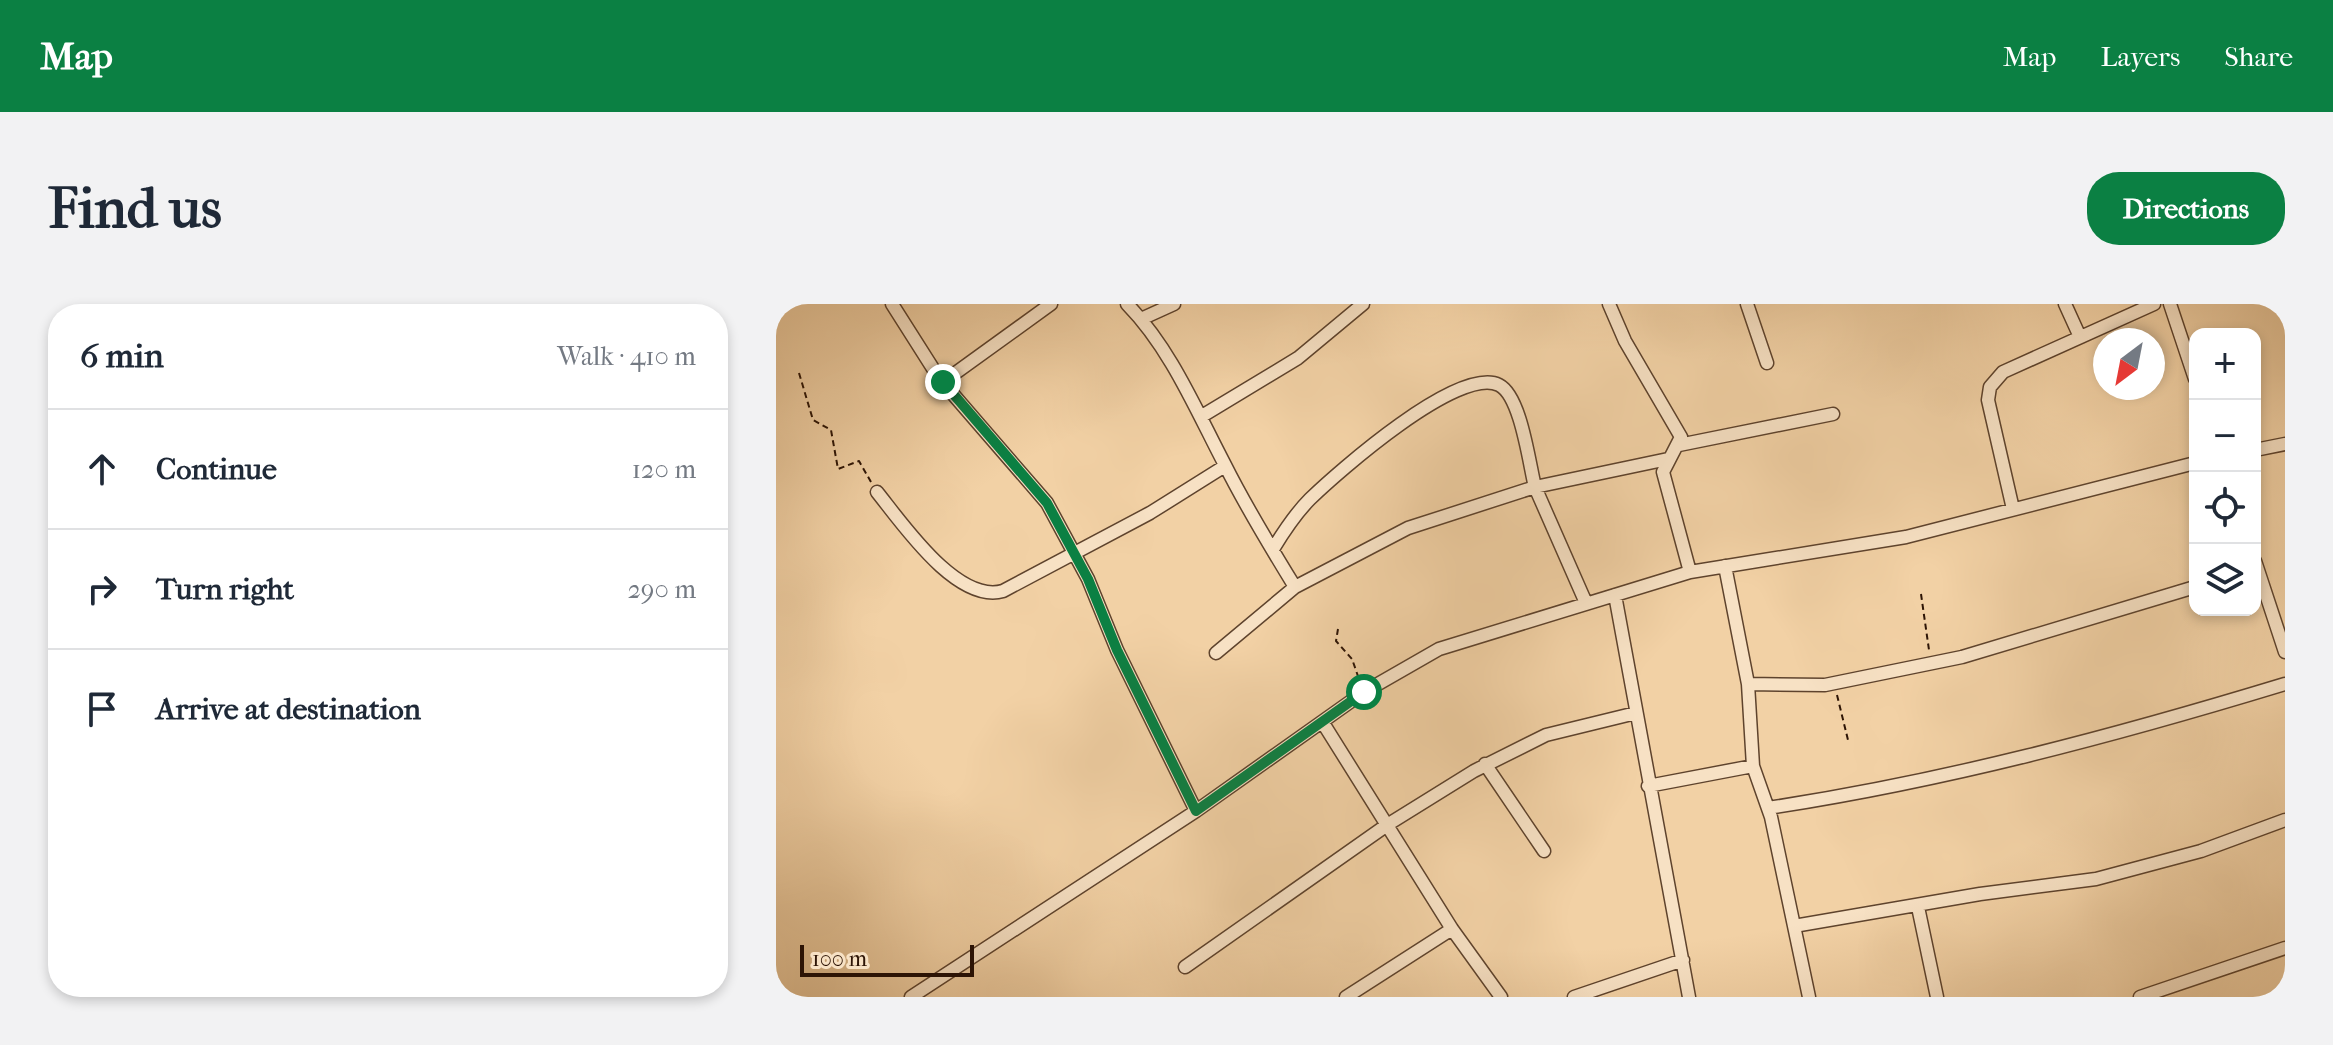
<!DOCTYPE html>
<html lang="en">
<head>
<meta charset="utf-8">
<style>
  body { margin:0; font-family:"IM FELL French Canon",serif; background:#f2f2f3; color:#1f2937 }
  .controls { position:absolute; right:24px; top:24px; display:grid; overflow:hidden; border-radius:16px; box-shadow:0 4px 12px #0003 }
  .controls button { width:72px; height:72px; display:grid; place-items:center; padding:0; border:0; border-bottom:2px solid #e0e1e3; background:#fff; color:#1f2937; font:40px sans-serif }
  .compass { position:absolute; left:1317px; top:24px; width:72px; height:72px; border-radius:50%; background:#fff; box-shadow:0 4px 12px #0003; rotate:212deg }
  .scale { position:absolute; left:24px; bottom:20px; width:174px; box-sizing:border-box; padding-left:8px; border:4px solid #2d1405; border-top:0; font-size:22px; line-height:28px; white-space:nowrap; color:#2d1405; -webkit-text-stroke:6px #f7e1c4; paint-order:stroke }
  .stop { position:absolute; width:24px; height:24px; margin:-18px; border:6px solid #0b8043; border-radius:50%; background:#fff }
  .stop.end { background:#0b8043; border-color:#fff; box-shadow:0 2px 8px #0008 }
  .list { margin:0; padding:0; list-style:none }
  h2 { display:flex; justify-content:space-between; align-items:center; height:104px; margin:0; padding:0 32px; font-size:34px }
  h2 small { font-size:26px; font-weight:400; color:#747a83 }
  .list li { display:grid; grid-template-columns:52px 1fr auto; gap:24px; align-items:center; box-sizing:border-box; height:120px; padding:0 32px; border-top:2px solid #e0e1e3 }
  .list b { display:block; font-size:30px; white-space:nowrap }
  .list em { font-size:26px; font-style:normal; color:#747a83 }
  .icon { flex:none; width:44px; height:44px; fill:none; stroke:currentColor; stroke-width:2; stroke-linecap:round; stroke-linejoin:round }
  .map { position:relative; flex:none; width:1509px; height:693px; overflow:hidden; border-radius:32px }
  header { display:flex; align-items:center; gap:48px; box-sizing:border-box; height:112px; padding:0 40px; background:#0b8043; color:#fff }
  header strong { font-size:38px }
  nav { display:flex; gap:44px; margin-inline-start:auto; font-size:28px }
  .intro { display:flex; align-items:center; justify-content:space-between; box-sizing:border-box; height:192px; padding:0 48px }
  h1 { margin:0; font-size:56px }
  .button { padding:20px 36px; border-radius:32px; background:#0b8043; color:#fff; font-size:28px; font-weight:700 }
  main { display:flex; gap:48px; padding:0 48px }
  aside { flex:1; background:#fff; border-radius:32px; box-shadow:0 4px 12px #0003 }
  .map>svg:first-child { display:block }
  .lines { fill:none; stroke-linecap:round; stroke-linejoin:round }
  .minor-casing { stroke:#5e432d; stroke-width:15 }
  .path { stroke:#2d1405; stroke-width:2; stroke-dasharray:6 4; stroke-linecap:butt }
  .minor { stroke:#f7e1c4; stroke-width:12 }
  .route { stroke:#0b8043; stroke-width:10 }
</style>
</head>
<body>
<header>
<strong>Map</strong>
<nav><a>Map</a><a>Layers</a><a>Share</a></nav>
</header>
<div class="intro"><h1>Find us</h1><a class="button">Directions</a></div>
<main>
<aside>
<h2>6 min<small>Walk · 410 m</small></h2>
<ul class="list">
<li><svg class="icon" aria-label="ahead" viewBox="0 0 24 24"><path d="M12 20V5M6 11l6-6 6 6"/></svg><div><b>Continue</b></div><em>120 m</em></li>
<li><svg class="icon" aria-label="right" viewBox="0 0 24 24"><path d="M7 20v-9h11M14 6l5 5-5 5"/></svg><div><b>Turn right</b></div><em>290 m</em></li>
<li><svg class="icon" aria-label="arrive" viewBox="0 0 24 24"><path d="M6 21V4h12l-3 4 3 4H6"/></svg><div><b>Arrive at destination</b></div></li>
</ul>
</aside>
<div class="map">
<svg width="1509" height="693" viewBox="0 0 1509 693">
  <rect width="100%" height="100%" fill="#f2d1a5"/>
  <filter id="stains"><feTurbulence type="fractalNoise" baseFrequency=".0025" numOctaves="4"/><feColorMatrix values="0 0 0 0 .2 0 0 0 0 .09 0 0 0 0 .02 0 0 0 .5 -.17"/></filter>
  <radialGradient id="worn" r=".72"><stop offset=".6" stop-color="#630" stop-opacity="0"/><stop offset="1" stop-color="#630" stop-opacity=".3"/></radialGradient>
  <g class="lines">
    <defs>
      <path id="minor" d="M116 0 163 74 271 199 312 275 341 346 420 507
        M351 0C395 45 420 106 449 161 470 203 495 244 519 283L440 349
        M833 0 849 37 905 133 887 168 914 268
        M971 0 991 59
        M1289 0 1304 33
        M1394 0 1419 75
        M365 15 398 0
        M167 78 275 0
        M426 112 522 54 587 0
        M903 141 1057 110
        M1479 146 1509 140
        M101 188C126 219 181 300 227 287L374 209 449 162
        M1237 205 1212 96 1214 83 1227 68 1378 0
        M497 245C508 227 519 210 534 195 562 168 683 61 723 81 745 92 753 159 759 183L892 155
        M1479 257 1509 348
        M949 262 972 380 977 462 995 513 1033 693
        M519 283 632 224 759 183 810 299
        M839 291 913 693
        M972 380 1049 381 1186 353 1419 283
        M547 419 676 625 725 693
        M709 460 768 547
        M872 482 977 462
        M992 504C1169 477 1338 432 1509 380
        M1142 603 1161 693
        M1018 622 1204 590 1320 575 1425 547 1509 516
        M409 663 611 521 698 467 770 431 860 409
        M135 693 420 507 588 388 663 345 914 268 1130 233 1419 159
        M570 693 676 625
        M798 693 907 656
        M1364 693 1509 644"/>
    </defs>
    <use href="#minor" class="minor-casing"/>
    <path class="path" d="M23 69 37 116 55 126 62 165 83 157 95 178
      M1145 290 1153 346
      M562 325 560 337 576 355 583 375
      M1061 391 1072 436"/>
    <use href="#minor" class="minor"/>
  </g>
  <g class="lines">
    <path class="route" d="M167 78 271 199 312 275 341 346 420 507 588 388"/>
  </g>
  <rect width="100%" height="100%" filter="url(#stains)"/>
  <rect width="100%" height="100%" fill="url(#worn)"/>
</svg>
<div class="controls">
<button>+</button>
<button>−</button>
<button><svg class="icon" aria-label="locate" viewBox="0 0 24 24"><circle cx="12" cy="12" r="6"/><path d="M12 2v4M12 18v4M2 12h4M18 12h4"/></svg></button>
<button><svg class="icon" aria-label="layers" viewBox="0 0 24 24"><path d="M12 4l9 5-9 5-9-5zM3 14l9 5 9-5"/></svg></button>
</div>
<svg class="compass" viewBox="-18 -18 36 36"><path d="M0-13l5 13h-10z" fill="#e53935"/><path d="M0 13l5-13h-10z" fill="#747a83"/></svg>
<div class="scale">100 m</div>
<div class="stop" style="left:588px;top:388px"></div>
<div class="stop end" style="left:167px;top:78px"></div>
</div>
</main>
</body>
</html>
